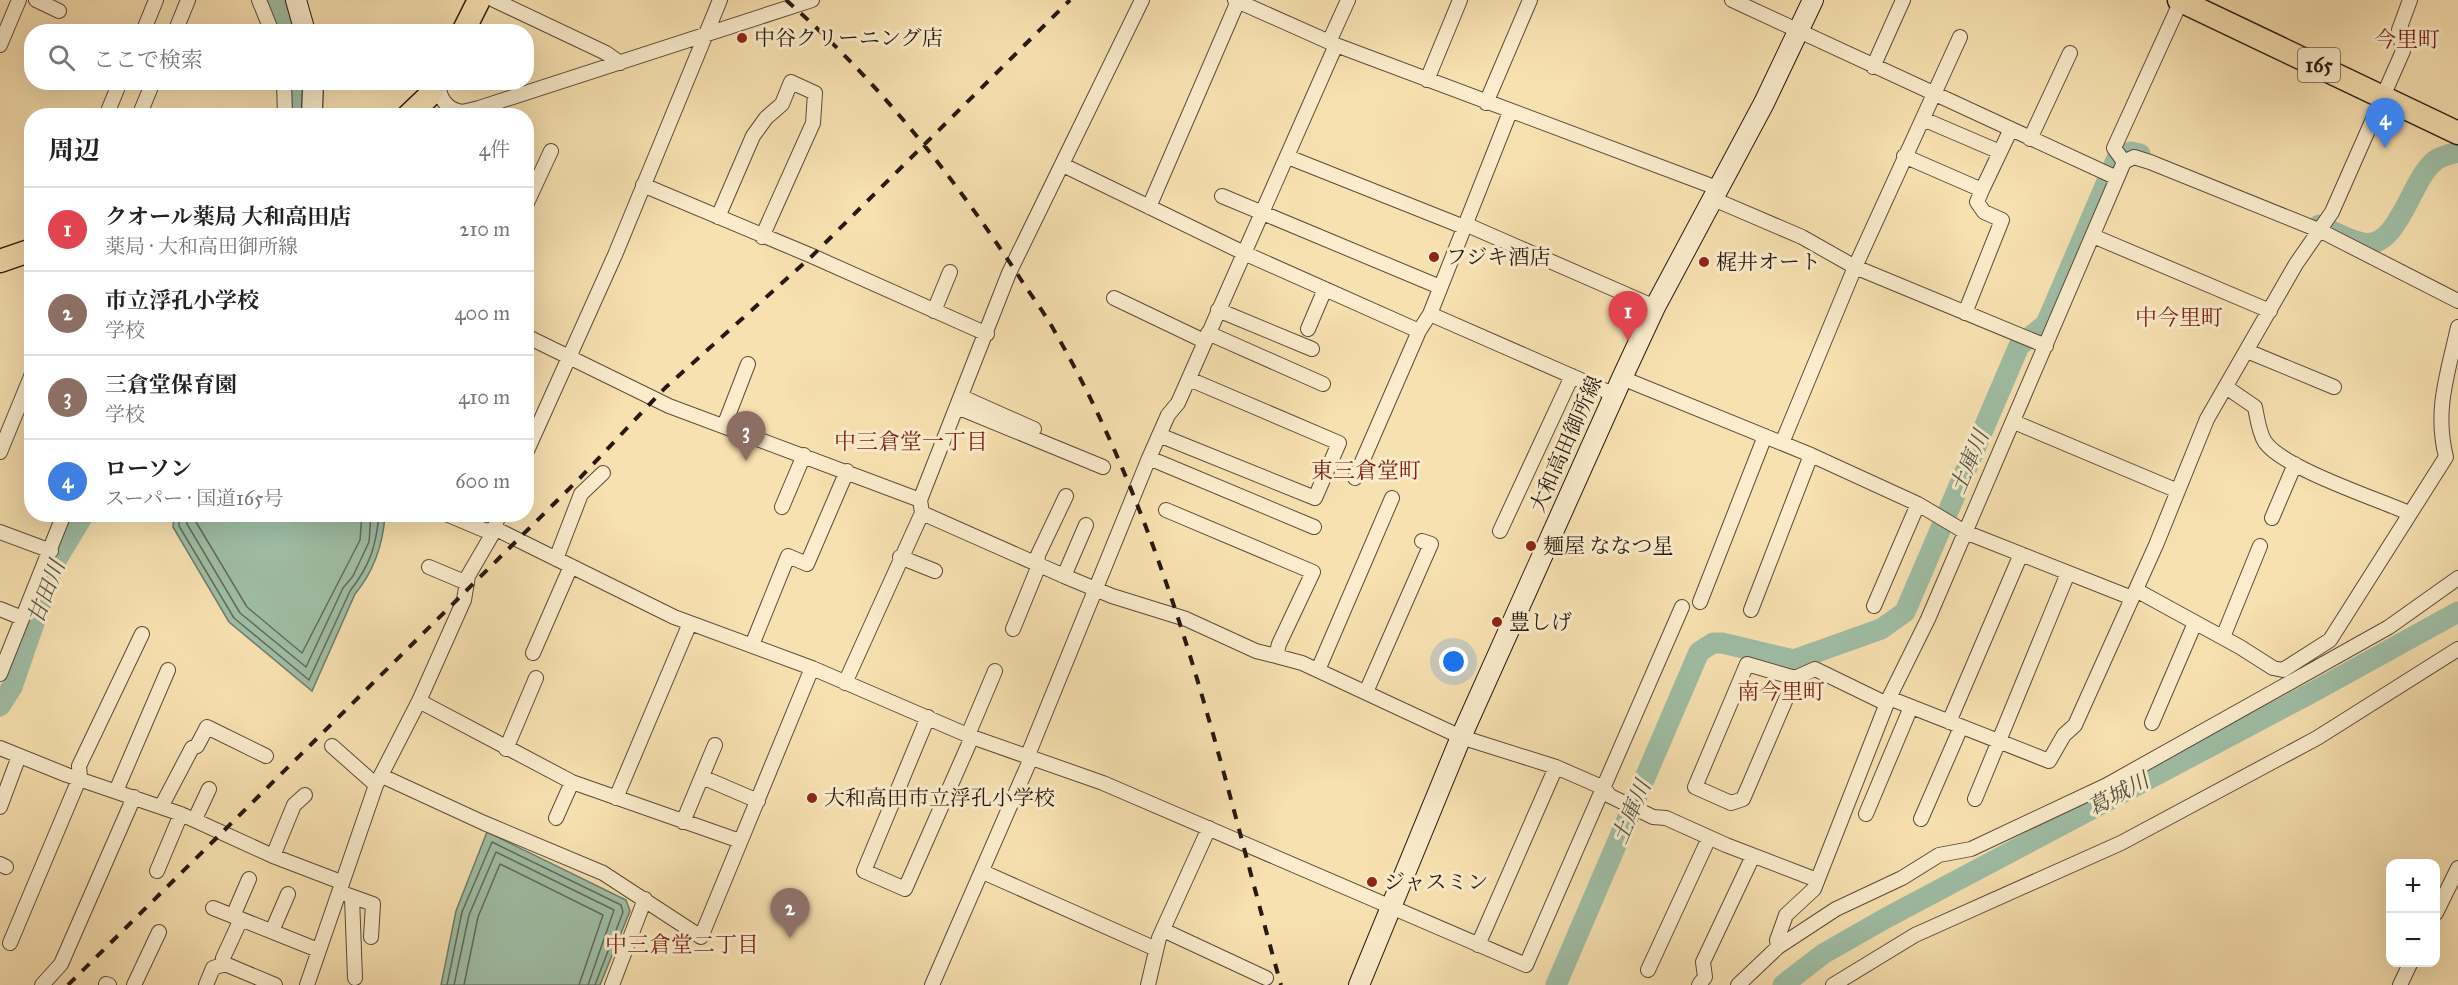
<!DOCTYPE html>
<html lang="ja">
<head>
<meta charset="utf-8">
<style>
  body { margin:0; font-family:"IM FELL Great Primer","Noto Serif JP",serif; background:#f2f2f2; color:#222 }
  .controls { position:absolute; right:18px; bottom:18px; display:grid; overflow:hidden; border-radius:12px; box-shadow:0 6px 24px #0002 }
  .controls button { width:54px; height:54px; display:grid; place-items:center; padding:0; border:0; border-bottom:2px solid #e0e0e0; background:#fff; color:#222; font:30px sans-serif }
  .you { position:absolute; left:1454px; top:662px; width:21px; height:21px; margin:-15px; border:4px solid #fff; border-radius:50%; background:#1a73e8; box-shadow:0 0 0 9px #1a73e833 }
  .badge { display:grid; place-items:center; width:39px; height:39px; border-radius:50%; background:#0b8043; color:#fff; font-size:20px; font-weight:700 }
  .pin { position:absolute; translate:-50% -50px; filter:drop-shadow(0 2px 3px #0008) }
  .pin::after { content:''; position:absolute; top:32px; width:21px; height:18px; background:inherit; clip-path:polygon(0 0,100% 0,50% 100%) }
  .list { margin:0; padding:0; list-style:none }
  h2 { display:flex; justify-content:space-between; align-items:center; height:78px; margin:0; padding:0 24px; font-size:26px }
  h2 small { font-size:20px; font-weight:400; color:#767676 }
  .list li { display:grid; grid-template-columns:39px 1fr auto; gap:18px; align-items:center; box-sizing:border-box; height:84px; padding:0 24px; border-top:2px solid #e0e0e0 }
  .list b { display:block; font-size:22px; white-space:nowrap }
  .list p { margin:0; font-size:20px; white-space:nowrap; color:#767676 }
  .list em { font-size:20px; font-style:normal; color:#767676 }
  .icon { flex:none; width:33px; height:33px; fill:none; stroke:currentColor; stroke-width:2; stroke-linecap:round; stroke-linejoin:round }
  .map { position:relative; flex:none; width:2458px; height:985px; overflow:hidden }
  .search { position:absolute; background:#fff; box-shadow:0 6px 24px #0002; left:24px; top:24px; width:510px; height:66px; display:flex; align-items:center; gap:15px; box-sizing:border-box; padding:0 21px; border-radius:24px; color:#767676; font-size:22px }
  .panel { position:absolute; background:#fff; box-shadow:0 6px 24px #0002; left:24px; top:108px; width:510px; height:414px; border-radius:24px }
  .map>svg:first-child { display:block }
  .water { fill:#9fbea6; stroke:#6f7c6b; stroke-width:1.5 }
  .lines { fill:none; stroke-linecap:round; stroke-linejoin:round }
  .shore { stroke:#636b5c; stroke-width:1.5 }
  .river { stroke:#9fbea6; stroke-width:21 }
  .minor-casing { stroke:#5b4a3a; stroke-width:16 }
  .secondary-casing { stroke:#271812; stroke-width:22 }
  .trunk-casing { stroke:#271812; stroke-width:25 }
  .minor { stroke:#faeccc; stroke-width:14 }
  .secondary { stroke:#faeccc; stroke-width:20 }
  .trunk { stroke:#f8e1b1; stroke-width:22 }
  .rail { stroke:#271812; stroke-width:4; stroke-dasharray:10 10; stroke-linecap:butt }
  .poi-dot { fill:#8f2418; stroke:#faeccc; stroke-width:2 }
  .labels { text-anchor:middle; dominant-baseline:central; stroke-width:6; stroke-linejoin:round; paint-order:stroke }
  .shield { fill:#faeccc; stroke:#66584a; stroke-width:1.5 }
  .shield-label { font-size:20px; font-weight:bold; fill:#271812 }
  .poi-label { font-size:21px; fill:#271812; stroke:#faeccc; text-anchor:start }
  .street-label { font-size:21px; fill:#271812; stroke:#faeccc }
  .neighbourhood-label { font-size:22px; fill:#7a1f14; stroke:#faeccc }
  .water-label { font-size:22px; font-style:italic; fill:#515246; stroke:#faeccc }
</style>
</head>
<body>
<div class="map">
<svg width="2458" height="985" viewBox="0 0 2458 985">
  <rect width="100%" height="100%" fill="#f8e1b1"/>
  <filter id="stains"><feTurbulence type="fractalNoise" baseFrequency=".00333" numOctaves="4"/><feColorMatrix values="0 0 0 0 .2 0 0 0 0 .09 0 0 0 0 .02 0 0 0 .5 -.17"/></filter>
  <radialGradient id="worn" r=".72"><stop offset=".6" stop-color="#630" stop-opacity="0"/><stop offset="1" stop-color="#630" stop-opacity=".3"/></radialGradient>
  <path class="water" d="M174 515H385C383 544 375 570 355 594L312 691 229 622 173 527Z
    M487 832 626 900 630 911 600 985H441L456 911Z"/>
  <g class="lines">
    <path class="shore" d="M179 514V526L234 618 309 680 350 591C370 565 376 547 379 514
      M187 514V524L240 613 306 667 343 588 353 576 369 542 371 514
      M196 514V522L247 607 302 653 360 540 362 514
      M447 985 462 912 492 842 621 905 623 912 595 985
      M454 985 469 915 496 852 614 910 588 985
      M464 985 478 917 500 864 603 915 579 985"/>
    <path class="river" d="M276 0 288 32
      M299 82V116
      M2319 225C2333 231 2348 240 2363 243 2399 250 2411 177 2436 160 2442 156 2451 154 2458 152
      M0 706 12 687 55 562 84 514
      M1556 985 1699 652 1713 643H1722L1794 660 1881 629 1905 612 2019 346 2046 324 2117 158 2131 152 2140 154
      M1783 985 1823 954 1886 918 2311 693 2458 612"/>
    <defs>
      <path id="minor" d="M36 0 59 11
        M259 0 272 32
        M494 0 606 53 620 63
        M1235 0 1336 45 1717 188
        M1732 0 2117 178
        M143 32 156 0
        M175 32 188 0
        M1329 42 1348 0
        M0 45 19 0
        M1873 67 1903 0
        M1427 80 1460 0
        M284 82 285 116
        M439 82C438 98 447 110 463 112
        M1486 103 1530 0
        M106 116 120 82
        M139 116 153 82
        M446 116 479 108 812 0
        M1923 119 2000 152
        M2030 139 2070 53
        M1904 156 1982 190 2011 129
        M1288 157 1464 227
        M2124 162 2114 148 2181 1
        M1063 165 1244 253 1419 331
        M643 185 812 256 987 334
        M1222 196 1440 287
        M1711 198 1802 237 1855 267 2046 346
        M526 205 551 151
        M1149 207 1238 1
        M718 217 753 136 766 118 782 104 791 82 815 93 813 123 762 237
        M1465 224 1655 307
        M2093 236 2270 311
        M1114 298 1204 341
        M1218 310 1312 349
        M934 311 950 272
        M1965 313 2002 220 1984 212 1977 202 1982 190
        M1430 314 1615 395
        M1308 329 1325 289
        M1208 333 1323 384
        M526 336 669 406 920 500
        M2247 351 2334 387
        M1622 378 1811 455 1918 504 1965 532 2132 598
        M2226 387 2255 407C2257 417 2259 433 2265 442 2283 468 2377 499 2409 513
        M962 397 1034 429
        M957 407 1103 467
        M2014 422 2178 491
        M724 426 748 364
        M1159 435 1315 498 1339 443 1189 379
        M1782 443 1855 267 1960 37
        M0 452 32 374
        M526 453 615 255 720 0
        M1149 458 1314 527
        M1355 478 1419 331 1430 314 1510 112
        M782 507 804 455
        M1166 510 1313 572 1279 644 1276 656 1302 663 1461 737 1556 767 1604 788 1610 796 1653 817 1666 818 1726 845 1817 880
        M922 513 1064 576 1112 596 1186 619 1256 651 1276 656
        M446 514 484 530 500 531 674 617 812 668 972 737 1103 783 1526 965 1682 607
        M2272 518 2295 464
        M1500 531 1572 376
        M0 532 51 551
        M900 557 935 571
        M556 559 581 494 603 473
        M429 567 467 583
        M1064 576 1086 525
        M2136 590 2240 647 2273 668 2283 670 2330 640 2446 457C2434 410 2448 373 2458 327
        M1700 602 1765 436
        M1874 606 1918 504
        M0 609 22 618
        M1751 610 1811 455
        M1013 629 1037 570 1038 555 1066 496
        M2223 637 2260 546
        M752 645 788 556 807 564 847 471
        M533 653 571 566
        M1318 670 1392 498
        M0 674 64 514
        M1795 678 1743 799 1731 803 1695 787 1747 664 1795 678 1815 669 1887 704
        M845 683 922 513 920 500 1009 273 1142 0
        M1366 692 1431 544 1422 541
        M1889 698 2049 761 2064 735 2075 725 2156 545 2207 419 2296 264 2332 212 2403 51 2399 30 2410 0
        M419 701 572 782 740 841
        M928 717 864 871 905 889 972 737
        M1949 722 2021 554
        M2152 723 2195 623
        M968 735 995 671
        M332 746 376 785
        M0 748 67 775 181 814 273 856 341 882
        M506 749 536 678
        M382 776 484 823 603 873 701 937 812 668
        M702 777 758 801
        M116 791 168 670
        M616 798 690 623
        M1975 799 2068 573
        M0 807 19 756
        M161 807 192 748 197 746 207 727 266 756
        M1866 814 1911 707
        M556 818 572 782
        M195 819 209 789
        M1921 819 1961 727
        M683 822 715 745
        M273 856 294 805 305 795
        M0 864 6 867
        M157 871 181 814
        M983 872 1156 949
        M345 894 373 904 371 937
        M352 897 355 978
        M213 908 318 950
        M2436 913 2458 868
        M233 916 249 879
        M241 919 223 958 225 964 275 985
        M1163 930 1266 978
        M272 931 288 894
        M10 943 80 777 79 766 142 634
        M1478 945 1556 767
        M1778 947 1777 940 1786 915 1814 889 1889 698 1928 619 2124 162 2134 157 2150 162 2321 231 2458 301
        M1648 970 1709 838
        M106 984 109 985
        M42 985 61 964 134 797
        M134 985 159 932
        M206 985 213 968 225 964
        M307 985 376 785 419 701 464 600 468 576 493 533 499 514
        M612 985 645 899
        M932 985 1031 758 1030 750 1149 458 1168 415 1178 403 1336 45
        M1148 985 1159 938 1209 828
        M1699 985 1705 977 1703 962 1753 856
        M1738 985 1778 947 1836 909 1902 878 1939 855 1971 849 2107 785 2389 627 2458 578
        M1833 985 1915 935 2121 843 2317 738 2458 649
        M2400 985 2411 962"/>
      <path id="secondary" d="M296 0 305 32
        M312 116 313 82
        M1359 985 1461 737 1622 378 1655 307 1764 103 1813 0"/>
      <path id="trunk" d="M2179 0 2458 133
        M463 32 479 0
        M408 116 430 95 436 82
        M0 261 32 250"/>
    </defs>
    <use href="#minor" class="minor-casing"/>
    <use href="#secondary" class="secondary-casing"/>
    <use href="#trunk" class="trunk-casing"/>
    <use href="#minor" class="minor"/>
    <use href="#secondary" class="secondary"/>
    <use href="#trunk" class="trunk"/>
    <path class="rail" d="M786 0C877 80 952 174 1018 275 1030 294 1044 312 1055 332 1107 422 1147 523 1179 621 1218 741 1247 864 1281 985
      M68 985 578 480 665 388 812 256 1070 0"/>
  </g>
  <g class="poi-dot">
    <circle cx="742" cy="38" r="6"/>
    <circle cx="1434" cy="257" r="6"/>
    <circle cx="1704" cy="262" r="6"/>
    <circle cx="1531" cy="546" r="6"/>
    <circle cx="1497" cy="622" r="6"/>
    <circle cx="812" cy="798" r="6"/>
    <circle cx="1372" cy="882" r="6"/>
  </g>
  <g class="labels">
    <rect class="shield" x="2298" y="48" width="42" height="34" rx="4.5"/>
    <g class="shield-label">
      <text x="2319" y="65">165</text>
    </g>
    <g class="poi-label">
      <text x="754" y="38">中谷クリーニング店</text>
      <text x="1446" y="257">フジキ酒店</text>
      <text x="1716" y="262">梶井オート</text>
      <text x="1543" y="546">麺屋 ななつ星</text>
      <text x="1509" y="622">豊しげ</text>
      <text x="824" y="798">大和高田市立浮孔小学校</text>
      <text x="1384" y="882">ジャスミン</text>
    </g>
    <g class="street-label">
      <text transform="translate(1566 444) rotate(-66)">大和高田御所線</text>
    </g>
    <g class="neighbourhood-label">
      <text x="2407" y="39">今里町</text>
      <text x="2179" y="317">中今里町</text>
      <text x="911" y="441">中三倉堂一丁目</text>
      <text x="1366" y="470">東三倉堂町</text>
      <text x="1781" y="691">南今里町</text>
      <text x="682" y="944">中三倉堂二丁目</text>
    </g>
    <g class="water-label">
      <text transform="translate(1969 462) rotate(-67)">土庫川</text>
      <text transform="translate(46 592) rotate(-69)">甘田川</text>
      <text transform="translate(2118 794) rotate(-28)">葛城川</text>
      <text transform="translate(1631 812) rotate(-67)">土庫川</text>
    </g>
  </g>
  <rect width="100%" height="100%" filter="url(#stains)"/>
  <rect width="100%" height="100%" fill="url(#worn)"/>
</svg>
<div class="controls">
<button>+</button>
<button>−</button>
</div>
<div class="you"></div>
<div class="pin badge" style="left:1628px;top:341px;background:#e0444e">1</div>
<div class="pin badge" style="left:790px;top:938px;background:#8d6e63">2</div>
<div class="pin badge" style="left:746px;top:461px;background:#8d6e63">3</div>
<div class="pin badge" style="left:2385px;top:148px;background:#3f7fe0">4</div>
<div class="search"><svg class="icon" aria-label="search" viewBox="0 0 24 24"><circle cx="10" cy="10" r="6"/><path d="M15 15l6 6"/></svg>ここで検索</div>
<section class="panel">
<h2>周辺<small>4件</small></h2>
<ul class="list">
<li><span class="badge" style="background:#e0444e">1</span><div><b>クオール薬局 大和高田店</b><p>薬局 · 大和高田御所線</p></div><em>210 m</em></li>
<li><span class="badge" style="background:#8d6e63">2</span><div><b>市立浮孔小学校</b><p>学校</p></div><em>400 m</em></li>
<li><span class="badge" style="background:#8d6e63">3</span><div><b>三倉堂保育園</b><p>学校</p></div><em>410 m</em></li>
<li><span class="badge" style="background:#3f7fe0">4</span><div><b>ローソン</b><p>スーパー · 国道165号</p></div><em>600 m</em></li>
</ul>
</section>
</div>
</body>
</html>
